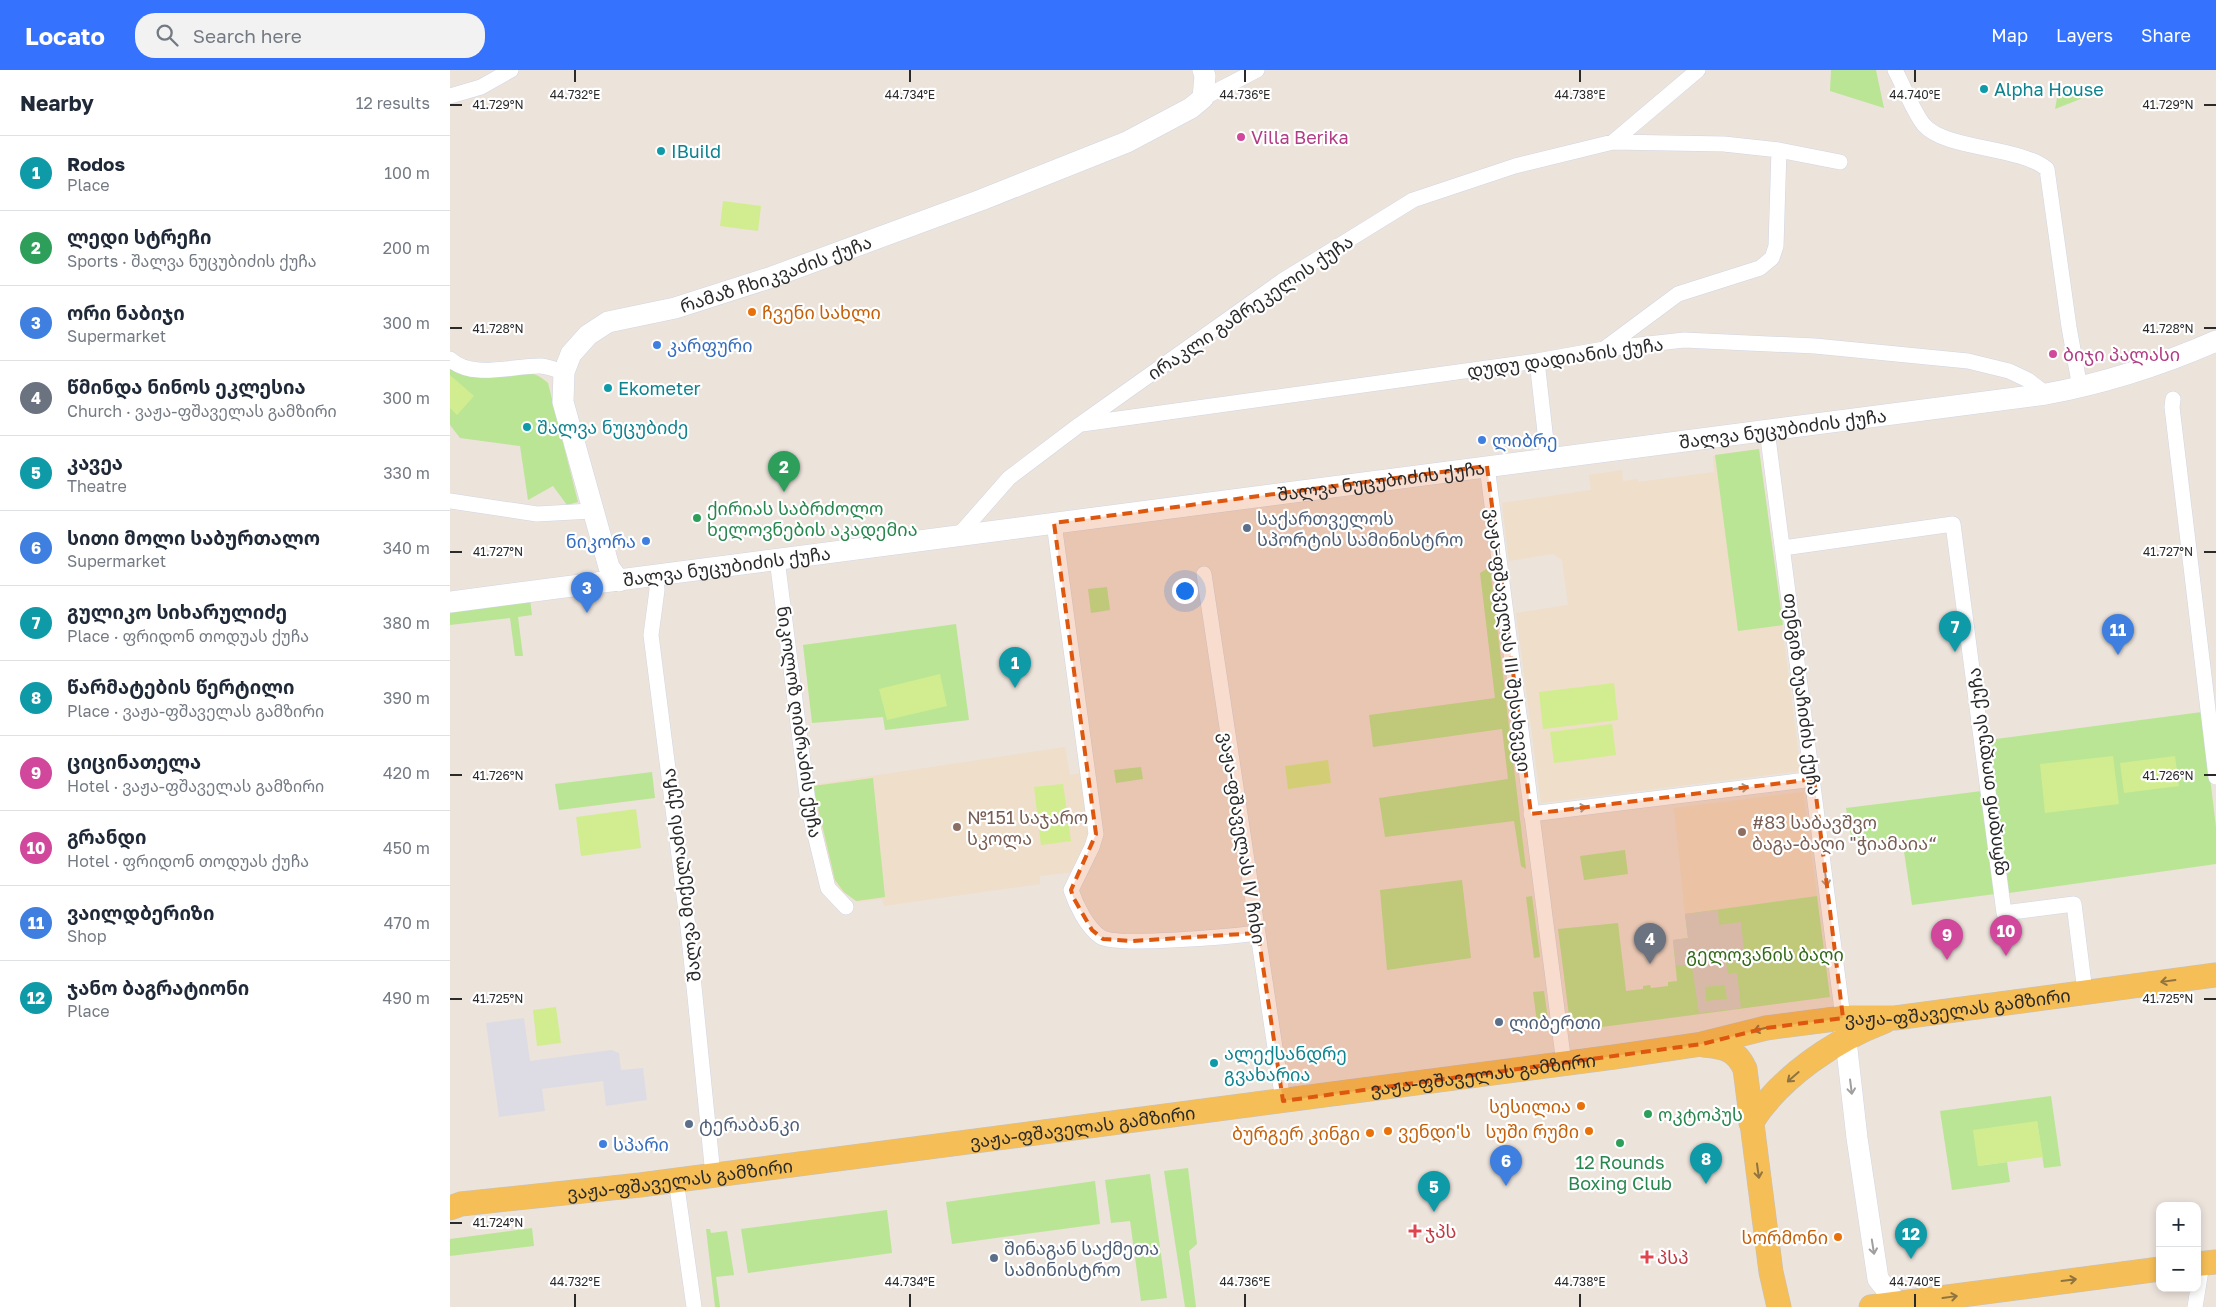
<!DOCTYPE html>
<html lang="en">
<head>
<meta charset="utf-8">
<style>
  body { margin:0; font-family:"Golos Text","Noto Sans Georgian",sans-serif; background:#f2f2f3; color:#1f2937 }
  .controls { position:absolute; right:15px; bottom:15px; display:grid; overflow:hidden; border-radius:10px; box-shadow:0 2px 8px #0003 }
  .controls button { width:45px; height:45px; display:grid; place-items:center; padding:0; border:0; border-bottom:1px solid #e0e1e3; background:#fff; color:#1f2937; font:25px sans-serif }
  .you { position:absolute; left:734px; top:520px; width:18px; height:18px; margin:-12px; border:4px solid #fff; border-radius:50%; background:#1a73e8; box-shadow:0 0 0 8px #1a73e833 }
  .badge { display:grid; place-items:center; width:32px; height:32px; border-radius:50%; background:#3573ff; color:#fff; font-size:16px; font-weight:700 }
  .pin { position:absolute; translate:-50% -41px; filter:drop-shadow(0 1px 2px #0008) }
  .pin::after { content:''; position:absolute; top:26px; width:18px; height:15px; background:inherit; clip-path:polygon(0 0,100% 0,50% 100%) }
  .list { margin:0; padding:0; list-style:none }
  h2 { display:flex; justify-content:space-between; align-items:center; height:65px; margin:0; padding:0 20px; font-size:21px }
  h2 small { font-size:16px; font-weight:400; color:#747a83 }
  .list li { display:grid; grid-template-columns:32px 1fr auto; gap:15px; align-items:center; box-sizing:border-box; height:75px; padding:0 20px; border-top:1px solid #e0e1e3 }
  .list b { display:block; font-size:19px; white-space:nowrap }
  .list p { margin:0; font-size:16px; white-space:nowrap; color:#747a83 }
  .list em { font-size:16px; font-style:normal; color:#747a83 }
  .icon { flex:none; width:28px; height:28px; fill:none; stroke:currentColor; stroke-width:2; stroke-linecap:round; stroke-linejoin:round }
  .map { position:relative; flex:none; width:1766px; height:1237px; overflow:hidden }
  header { display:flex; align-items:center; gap:30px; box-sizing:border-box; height:70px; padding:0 25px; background:#3573ff; color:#fff }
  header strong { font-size:24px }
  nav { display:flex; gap:28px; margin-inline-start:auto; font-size:18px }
  .search { width:350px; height:45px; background:#f2f2f3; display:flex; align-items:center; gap:12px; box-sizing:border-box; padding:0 18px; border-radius:20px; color:#747a83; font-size:19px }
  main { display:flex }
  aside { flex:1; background:#fff }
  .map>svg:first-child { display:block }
  .industrial { fill:#dddce4 }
  .education { fill:#efdec9 }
  .green { fill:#bae595 }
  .pitch { fill:#d1ed90 }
  .plaza { fill:#d8d3ce; fill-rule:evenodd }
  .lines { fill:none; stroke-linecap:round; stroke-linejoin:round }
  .street-casing { stroke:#d0d6e3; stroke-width:16 }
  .secondary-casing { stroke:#d0d6e3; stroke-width:22 }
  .primary-casing { stroke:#c3c3c3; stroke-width:25 }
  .street { stroke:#fff; stroke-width:15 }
  .secondary { stroke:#fff; stroke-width:21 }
  .primary { stroke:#f5be57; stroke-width:24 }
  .oneway { stroke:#9f9f9f }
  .oneway2 { stroke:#907440 }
  .marked { fill:#de570e; fill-opacity:0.2; stroke:#de570e; stroke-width:4; stroke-dasharray:10 6; stroke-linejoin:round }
  .ticks { fill:none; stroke:#2a2a2a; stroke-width:2 }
  .culture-dot { fill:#0f9aa8; stroke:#fff; stroke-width:2 }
  .hotel-dot { fill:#d1479c; stroke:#fff; stroke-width:2 }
  .food-dot { fill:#e8710a; stroke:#fff; stroke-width:2 }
  .shop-dot { fill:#3f7fe0; stroke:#fff; stroke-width:2 }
  .leisure-dot { fill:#2e9e5b; stroke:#fff; stroke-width:2 }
  .service-dot { fill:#5c6f8a; stroke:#fff; stroke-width:2 }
  .education-dot { fill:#8d6e63; stroke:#fff; stroke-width:2 }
  .health-dot { fill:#e0444e; stroke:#fff; stroke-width:2 }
  .labels { text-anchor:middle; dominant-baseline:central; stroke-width:4.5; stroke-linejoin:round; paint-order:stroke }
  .culture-label { font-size:18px; fill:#0d838f; stroke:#fff; text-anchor:start }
  .hotel-label { font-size:18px; fill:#b23c85; stroke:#fff; text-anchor:start }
  .street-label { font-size:18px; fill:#2a2a2a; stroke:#fff }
  .food-label { font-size:18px; fill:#c56008; stroke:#fff; text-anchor:end }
  .shop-label { font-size:18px; fill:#366cbe; stroke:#fff; text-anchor:start }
  .leisure-label { font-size:18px; fill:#27864d; stroke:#fff; text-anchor:start }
  .service-label { font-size:18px; fill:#4e5e75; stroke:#fff; text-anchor:start }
  .education-label { font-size:18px; fill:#785e54; stroke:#fff; text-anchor:start }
  .park-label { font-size:18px; fill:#326917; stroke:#fff }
  .health-label { font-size:18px; fill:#be3a42; stroke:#fff; text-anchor:start }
  .ticks-label { font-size:12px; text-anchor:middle; fill:#2a2a2a; stroke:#fff; stroke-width:4.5; stroke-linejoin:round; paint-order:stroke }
</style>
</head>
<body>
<header>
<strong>Locato</strong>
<div class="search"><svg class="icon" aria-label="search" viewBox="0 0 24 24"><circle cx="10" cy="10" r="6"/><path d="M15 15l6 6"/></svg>Search here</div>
<nav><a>Map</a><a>Layers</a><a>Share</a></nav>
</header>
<main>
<aside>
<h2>Nearby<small>12 results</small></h2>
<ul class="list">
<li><span class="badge" style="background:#0f9aa8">1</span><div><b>Rodos</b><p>Place</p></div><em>100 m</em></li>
<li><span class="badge" style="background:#2e9e5b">2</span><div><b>ლედი სტრეჩი</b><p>Sports · შალვა ნუცუბიძის ქუჩა</p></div><em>200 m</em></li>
<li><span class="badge" style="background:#3f7fe0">3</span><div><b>ორი ნაბიჯი</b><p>Supermarket</p></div><em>300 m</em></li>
<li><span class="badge" style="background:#6b7280">4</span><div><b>წმინდა ნინოს ეკლესია</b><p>Church · ვაჟა-ფშაველას გამზირი</p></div><em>300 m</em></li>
<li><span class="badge" style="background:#0f9aa8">5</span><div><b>კავეა</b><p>Theatre</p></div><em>330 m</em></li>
<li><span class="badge" style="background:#3f7fe0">6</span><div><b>სითი მოლი საბურთალო</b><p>Supermarket</p></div><em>340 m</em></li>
<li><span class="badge" style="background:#0f9aa8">7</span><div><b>გულიკო სიხარულიძე</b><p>Place · ფრიდონ თოდუას ქუჩა</p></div><em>380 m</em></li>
<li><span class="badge" style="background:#0f9aa8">8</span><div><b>წარმატების წერტილი</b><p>Place · ვაჟა-ფშაველას გამზირი</p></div><em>390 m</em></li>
<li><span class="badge" style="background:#d1479c">9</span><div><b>ციცინათელა</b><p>Hotel · ვაჟა-ფშაველას გამზირი</p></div><em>420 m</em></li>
<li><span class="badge" style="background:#d1479c">10</span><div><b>გრანდი</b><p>Hotel · ფრიდონ თოდუას ქუჩა</p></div><em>450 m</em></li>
<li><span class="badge" style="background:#3f7fe0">11</span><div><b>ვაილდბერიზი</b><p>Shop</p></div><em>470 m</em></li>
<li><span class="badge" style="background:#0f9aa8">12</span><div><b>ჯანო ბაგრატიონი</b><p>Place</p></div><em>490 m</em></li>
</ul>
</aside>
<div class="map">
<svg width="1766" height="1237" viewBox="0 0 1766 1237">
  <rect width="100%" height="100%" fill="#ece3db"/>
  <path class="industrial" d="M74 948 80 991 161 980 169 983 171 1000 193 998 197 1030 156 1036 153 1011 92 1019 95 1041 49 1047 36 953Z"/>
  <path class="education" d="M1309 379 1351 701 1091 733 1066 543 1118 535 1112 490 1103 484 1059 491 1052 433 1141 420 1139 405 1172 400 1173 411 1188 409V412L1264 402 1263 386Z
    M615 677 620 705 631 703 642 753 626 802 590 806V814L434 836 432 829 408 832 391 821 384 810 362 715Z
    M1353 722 1367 826 1235 844 1224 738Z"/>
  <path class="green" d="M1381 0H1426L1434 38 1380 21Z
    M1609 17 1633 28 1605 39Z
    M0 296C30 322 70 285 98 313L128 432 117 435 103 416 78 430 70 376 10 368 0 355Z
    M1309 379 1333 555 1288 561 1265 385Z
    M1040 497 1076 799 1071 796 1064 751 935 767 929 728 1058 709 1052 659 923 677 919 645 1045 628 1030 503Z
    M657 517 660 540 641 543 638 519Z
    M80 529 82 545 68 547 73 586H65L60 548 0 555V539Z
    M506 554 519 650 435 660 433 647 362 653 353 575Z
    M1752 642 1766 757V794L1559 823 1538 670Z
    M691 697 693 709 666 713 664 700Z
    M202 702 205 728 109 740 105 714Z
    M423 708 435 827 406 831 394 822 385 810 363 716Z
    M1532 721 1545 824 1462 835 1452 768 1402 773 1396 738Z
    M1175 780 1178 804 1134 810 1130 786Z
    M1012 810 1021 888 937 900 930 820Z
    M1082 826 1090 887 1084 888 1076 827Z
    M1367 826 1380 927 1121 961 1108 859 1168 853 1176 921 1193 919V916L1200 915 1201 918 1218 916V912L1227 911 1223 870 1238 868 1235 844Z
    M1094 921 1098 950 1087 952 1083 922Z
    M1601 1026 1611 1096 1594 1098 1587 1051 1528 1096 1557 1092 1560 1112 1502 1120 1490 1041Z
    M738 1098 747 1174 739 1181 746 1237H735L714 1101Z
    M700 1104 717 1228 691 1231 680 1151 661 1153 655 1110Z
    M645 1111 650 1154 502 1174 496 1132Z
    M437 1140 442 1183 298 1203 291 1159Z
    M82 1158 84 1176 0 1186V1169Z
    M256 1159H260L261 1163 277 1161 284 1205 266 1207 270 1237H265Z"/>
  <path class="pitch" d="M273 131 311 136 308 161 270 156Z
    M0 305 24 326 7 345 0 338Z
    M490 604 497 636 437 650 429 619Z
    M1164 613 1168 650 1093 659 1089 622Z
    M1162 654 1166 685 1104 693 1100 662Z
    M1663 686 1669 734 1595 743 1590 694Z
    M1725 686 1729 716 1674 723 1670 693Z
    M878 690 881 713 838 719 835 696Z
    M613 714 621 771 591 775 584 717Z
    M186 739 191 778 131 786 126 747Z
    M106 937 111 973 87 976 83 940Z
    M1587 1051 1593 1087 1528 1096 1523 1060Z"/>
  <path class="plaza" d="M1268 840 1269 855 1291 852 1295 890 1276 892 1278 904 1287 903 1291 938 1249 943 1242 896 1226 895 1223 870 1238 868 1235 844ZM1275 915 1277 929 1256 931 1255 917Z"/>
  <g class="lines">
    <defs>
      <path id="street" d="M1445 0C1453 15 1464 43 1474 55 1496 80 1569 76 1597 99L1619 257 1630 318
        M0 26 31 17 61 0
        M753 28 807 0
        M1163 72 1248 0
        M1329 80 1390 92
        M0 289C22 310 64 295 91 296 99 297 107 300 114 302
        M1087 291 1098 389
        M1723 329 1722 337 1766 707
        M632 354 1087 291 1154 279 1234 270 1365 276 1518 291 1559 301 1578 310 1596 324
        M1317 360 1393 948
        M1037 396 1114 994
        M0 431 87 444 142 441
        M604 453 646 764 642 777 621 820C626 835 637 858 651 867 667 877 784 866 808 863
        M508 466 559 408 629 355 832 211 963 130 1065 96 1163 72 1274 74 1329 80 1326 176 1322 188 1310 198 1228 224 1154 279
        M1333 478 1503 454 1554 843 1624 834 1635 922
        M327 489 359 740 378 818 396 837
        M754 504 833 1031
        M206 505 207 520 201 565 238 857 263 1105
        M1081 744 1364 709
        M226 1110 244 1237
        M1745 1237 1752 1194"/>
      <g id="secondary">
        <path id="s1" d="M169 511 159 497 113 332 114 302 121 284 138 265 158 252 225 238 319 208 531 130 677 72 741 38 753 28 755 6 753 0"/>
        <path id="s2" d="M0 532 1596 324C1655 313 1711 295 1766 271"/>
        <path d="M1394 953 1407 1068 1428 1209 1444 1229 1451 1233"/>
      </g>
      <g id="primary">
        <path d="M1254 975C1274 977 1286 979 1295 999L1321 1202 1329 1237"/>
        <path d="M1301 1053C1330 1007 1385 970 1435 951"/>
        <path id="s3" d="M0 1138 11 1134 190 1115 1164 987 1252 974 1316 958 1393 948H1445L1766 905"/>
        <path d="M1747 1194 1766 1192"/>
        <path d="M1421 1237 1710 1199"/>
      </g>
    </defs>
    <use href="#street" class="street-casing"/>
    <use href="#secondary" class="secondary-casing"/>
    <use href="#primary" class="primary-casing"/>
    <use href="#street" class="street"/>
    <use href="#secondary" class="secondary"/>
    <use href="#primary" class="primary"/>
  </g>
  <defs><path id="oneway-shaft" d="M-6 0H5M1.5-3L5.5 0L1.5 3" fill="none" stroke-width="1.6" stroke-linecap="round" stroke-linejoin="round" transform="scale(1.25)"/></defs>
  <g class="oneway">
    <use href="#oneway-shaft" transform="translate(1291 718) rotate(-7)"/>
    <use href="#oneway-shaft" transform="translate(1129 738) rotate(-7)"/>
    <use href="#oneway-shaft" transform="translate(1376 809) rotate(83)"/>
    <use href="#oneway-shaft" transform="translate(1401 1017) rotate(83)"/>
    <use href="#oneway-shaft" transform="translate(1423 1177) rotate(81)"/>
  </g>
  <g class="oneway2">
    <use href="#oneway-shaft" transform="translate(1718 911) rotate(172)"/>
    <use href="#oneway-shaft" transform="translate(1311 959) rotate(167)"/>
    <use href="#oneway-shaft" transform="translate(1343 1007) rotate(139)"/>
    <use href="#oneway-shaft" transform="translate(1308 1101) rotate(82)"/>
    <use href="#oneway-shaft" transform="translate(1619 1210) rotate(-7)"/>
    <use href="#oneway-shaft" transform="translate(1500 1227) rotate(-8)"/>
  </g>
  <path class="marked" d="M1037 396 1081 744 1364 709 1393 948 1316 958 1252 974 833 1031 808 863 682 871 653 869 642 860 623 827 621 820 646 764 604 453Z"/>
  <path class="ticks" d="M125 0V12M460 0V12M795 0V12M1130 0V12M1465 0V12M0 35H12M1754 35H1766M0 258H12M1754 258H1766M0 482H12M1754 482H1766M0 705H12M1754 705H1766M0 929H12M1754 929H1766M0 1153H12M125 1224V1237M460 1224V1237M795 1224V1237M1130 1224V1237M1465 1224V1237"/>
  <g class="culture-dot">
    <circle cx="1534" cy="19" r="5"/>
    <circle cx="211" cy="81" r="5"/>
    <circle cx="158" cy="318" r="5"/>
    <circle cx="77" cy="357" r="5"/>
    <circle cx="764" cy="993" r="5"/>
  </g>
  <g class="hotel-dot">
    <circle cx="791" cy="67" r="5"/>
    <circle cx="1603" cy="284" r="5"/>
  </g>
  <g class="food-dot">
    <circle cx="302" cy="242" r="5"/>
    <circle cx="1131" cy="1036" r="5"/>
    <circle cx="938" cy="1061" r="5"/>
    <circle cx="1139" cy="1061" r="5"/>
    <circle cx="920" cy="1063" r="5"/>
    <circle cx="1388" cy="1167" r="5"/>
  </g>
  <g class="shop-dot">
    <circle cx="207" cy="275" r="5"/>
    <circle cx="1032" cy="370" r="5"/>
    <circle cx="196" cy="471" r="5"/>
    <circle cx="153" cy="1074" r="5"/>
  </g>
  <g class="leisure-dot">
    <circle cx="247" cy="448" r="5"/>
    <circle cx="1198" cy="1044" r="5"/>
    <circle cx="1170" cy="1073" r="5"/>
  </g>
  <g class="service-dot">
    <circle cx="797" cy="458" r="5"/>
    <circle cx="1049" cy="952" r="5"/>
    <circle cx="239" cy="1054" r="5"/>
    <circle cx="544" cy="1188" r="5"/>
  </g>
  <g class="education-dot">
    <circle cx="507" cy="757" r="5"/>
    <circle cx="1292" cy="762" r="5"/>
  </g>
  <g class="health-dot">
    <path d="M962.5 1153.5h5v5h5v5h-5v5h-5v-5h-5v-5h5z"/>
    <path d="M1194.5 1179.5h5v5h5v5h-5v5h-5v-5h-5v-5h5z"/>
  </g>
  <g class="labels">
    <g class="culture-label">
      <text x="1544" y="19">Alpha House</text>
      <text x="221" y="81">IBuild</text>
      <text x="168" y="318">Ekometer</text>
      <text x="87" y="357">შალვა ნუცუბიძე</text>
      <text x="774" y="983">ალექსანდრე<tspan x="774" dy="21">გვახარია</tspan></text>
    </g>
    <g class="hotel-label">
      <text x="801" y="67">Villa Berika</text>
      <text x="1613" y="284">ბიჯი პალასი</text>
    </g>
    <g class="street-label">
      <text stroke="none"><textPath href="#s1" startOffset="462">რამაზ ჩხიკვაძის ქუჩა</textPath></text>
      <text transform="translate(800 237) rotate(-34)">ირაკლი გამრეკელის ქუჩა</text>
      <text transform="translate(1115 287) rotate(-8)">დუდუ დადიანის ქუჩა</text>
      <text stroke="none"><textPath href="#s2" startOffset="1344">შალვა ნუცუბიძის ქუჩა</textPath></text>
      <text stroke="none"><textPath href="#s2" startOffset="939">შალვა ნუცუბიძის ქუჩა</textPath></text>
      <text stroke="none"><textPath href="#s2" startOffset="279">შალვა ნუცუბიძის ქუჩა</textPath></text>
      <text transform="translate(1059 570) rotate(83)">ვაჟა-ფშაველას III შესახვევი</text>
      <text transform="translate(1353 624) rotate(83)">თენგიზ ბუაჩიძის ქუჩა</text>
      <text transform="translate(350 652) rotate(82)">ნიკოლოზ ღიბრაძის ქუჩა</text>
      <text transform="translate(1536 702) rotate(-97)">ფრიდონ თოდუას ქუჩა</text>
      <text transform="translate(793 768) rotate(81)">ვაჟა-ფშაველას IV ჩიხი</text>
      <text transform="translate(231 805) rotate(-97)">შალვა მიქელაძის ქუჩა</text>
      <text stroke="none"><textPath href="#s3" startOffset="1522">ვაჟა-ფშაველას გამზირი</textPath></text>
      <text stroke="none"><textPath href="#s3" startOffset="1042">ვაჟა-ფშაველას გამზირი</textPath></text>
      <text stroke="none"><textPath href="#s3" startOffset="638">ვაჟა-ფშაველას გამზირი</textPath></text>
      <text stroke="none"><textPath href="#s3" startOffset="232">ვაჟა-ფშაველას გამზირი</textPath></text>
    </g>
    <g class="food-label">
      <text x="312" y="242" text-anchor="start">ჩვენი სახლი</text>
      <text x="1121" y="1036">სესილია</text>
      <text x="948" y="1061" text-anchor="start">ვენდი'ს</text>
      <text x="1129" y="1061">სუში რუმი</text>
      <text x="910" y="1063">ბურგერ კინგი</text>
      <text x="1378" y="1167">სორმონი</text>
    </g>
    <g class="shop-label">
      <text x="217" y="275">კარფური</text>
      <text x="1042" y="370">ლიბრე</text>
      <text x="186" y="471" text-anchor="end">ნიკორა</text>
      <text x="163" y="1074">სპარი</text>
    </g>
    <g class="leisure-label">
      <text x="257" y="438">ქირიას საბრძოლო<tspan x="257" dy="21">ხელოვნების აკადემია</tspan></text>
      <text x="1208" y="1044">ოკტოპუს</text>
      <text x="1170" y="1092" text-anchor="middle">12 Rounds<tspan x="1170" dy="21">Boxing Club</tspan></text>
    </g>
    <g class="service-label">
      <text x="807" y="448">საქართველოს<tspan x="807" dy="21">სპორტის სამინისტრო</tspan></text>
      <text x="1059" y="952">ლიბერთი</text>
      <text x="249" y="1054">ტერაბანკი</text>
      <text x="554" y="1178">შინაგან საქმეთა<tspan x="554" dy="21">სამინისტრო</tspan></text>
    </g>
    <g class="education-label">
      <text x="517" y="747">№151 საჯარო<tspan x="517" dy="21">სკოლა</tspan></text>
      <text x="1302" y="752">#83 საბავშვო<tspan x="1302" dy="21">ბაგა-ბაღი "ჭიამაია“</tspan></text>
    </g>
    <g class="park-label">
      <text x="1315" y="884">გელოვანის ბაღი</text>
    </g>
    <g class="health-label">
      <text x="975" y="1161">ჯპს</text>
      <text x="1207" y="1187">პსპ</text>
    </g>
  </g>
  <g class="ticks-label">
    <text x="125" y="29">44.732°E</text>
    <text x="460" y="29">44.734°E</text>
    <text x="795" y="29">44.736°E</text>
    <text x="1130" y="29">44.738°E</text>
    <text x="1465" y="29">44.740°E</text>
    <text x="48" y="39">41.729°N</text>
    <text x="1718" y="39">41.729°N</text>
    <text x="48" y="263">41.728°N</text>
    <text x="1718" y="263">41.728°N</text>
    <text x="48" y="486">41.727°N</text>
    <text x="1718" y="486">41.727°N</text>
    <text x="48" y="710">41.726°N</text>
    <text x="1718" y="710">41.726°N</text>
    <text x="48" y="933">41.725°N</text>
    <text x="1718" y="933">41.725°N</text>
    <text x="48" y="1157">41.724°N</text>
    <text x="125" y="1216">44.732°E</text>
    <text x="460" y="1216">44.734°E</text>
    <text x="795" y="1216">44.736°E</text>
    <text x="1130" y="1216">44.738°E</text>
    <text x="1465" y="1216">44.740°E</text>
  </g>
</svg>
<div class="controls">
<button>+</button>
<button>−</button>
</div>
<div class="you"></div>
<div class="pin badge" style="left:565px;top:618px;background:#0f9aa8">1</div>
<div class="pin badge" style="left:334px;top:422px;background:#2e9e5b">2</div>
<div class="pin badge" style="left:137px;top:543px;background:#3f7fe0">3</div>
<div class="pin badge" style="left:1200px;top:894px;background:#6b7280">4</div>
<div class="pin badge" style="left:984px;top:1142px;background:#0f9aa8">5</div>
<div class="pin badge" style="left:1056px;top:1116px;background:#3f7fe0">6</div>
<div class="pin badge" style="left:1505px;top:582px;background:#0f9aa8">7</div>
<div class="pin badge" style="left:1256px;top:1114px;background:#0f9aa8">8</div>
<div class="pin badge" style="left:1497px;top:890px;background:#d1479c">9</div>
<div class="pin badge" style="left:1556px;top:886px;background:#d1479c">10</div>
<div class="pin badge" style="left:1668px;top:585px;background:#3f7fe0">11</div>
<div class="pin badge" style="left:1461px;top:1189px;background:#0f9aa8">12</div>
</div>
</main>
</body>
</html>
